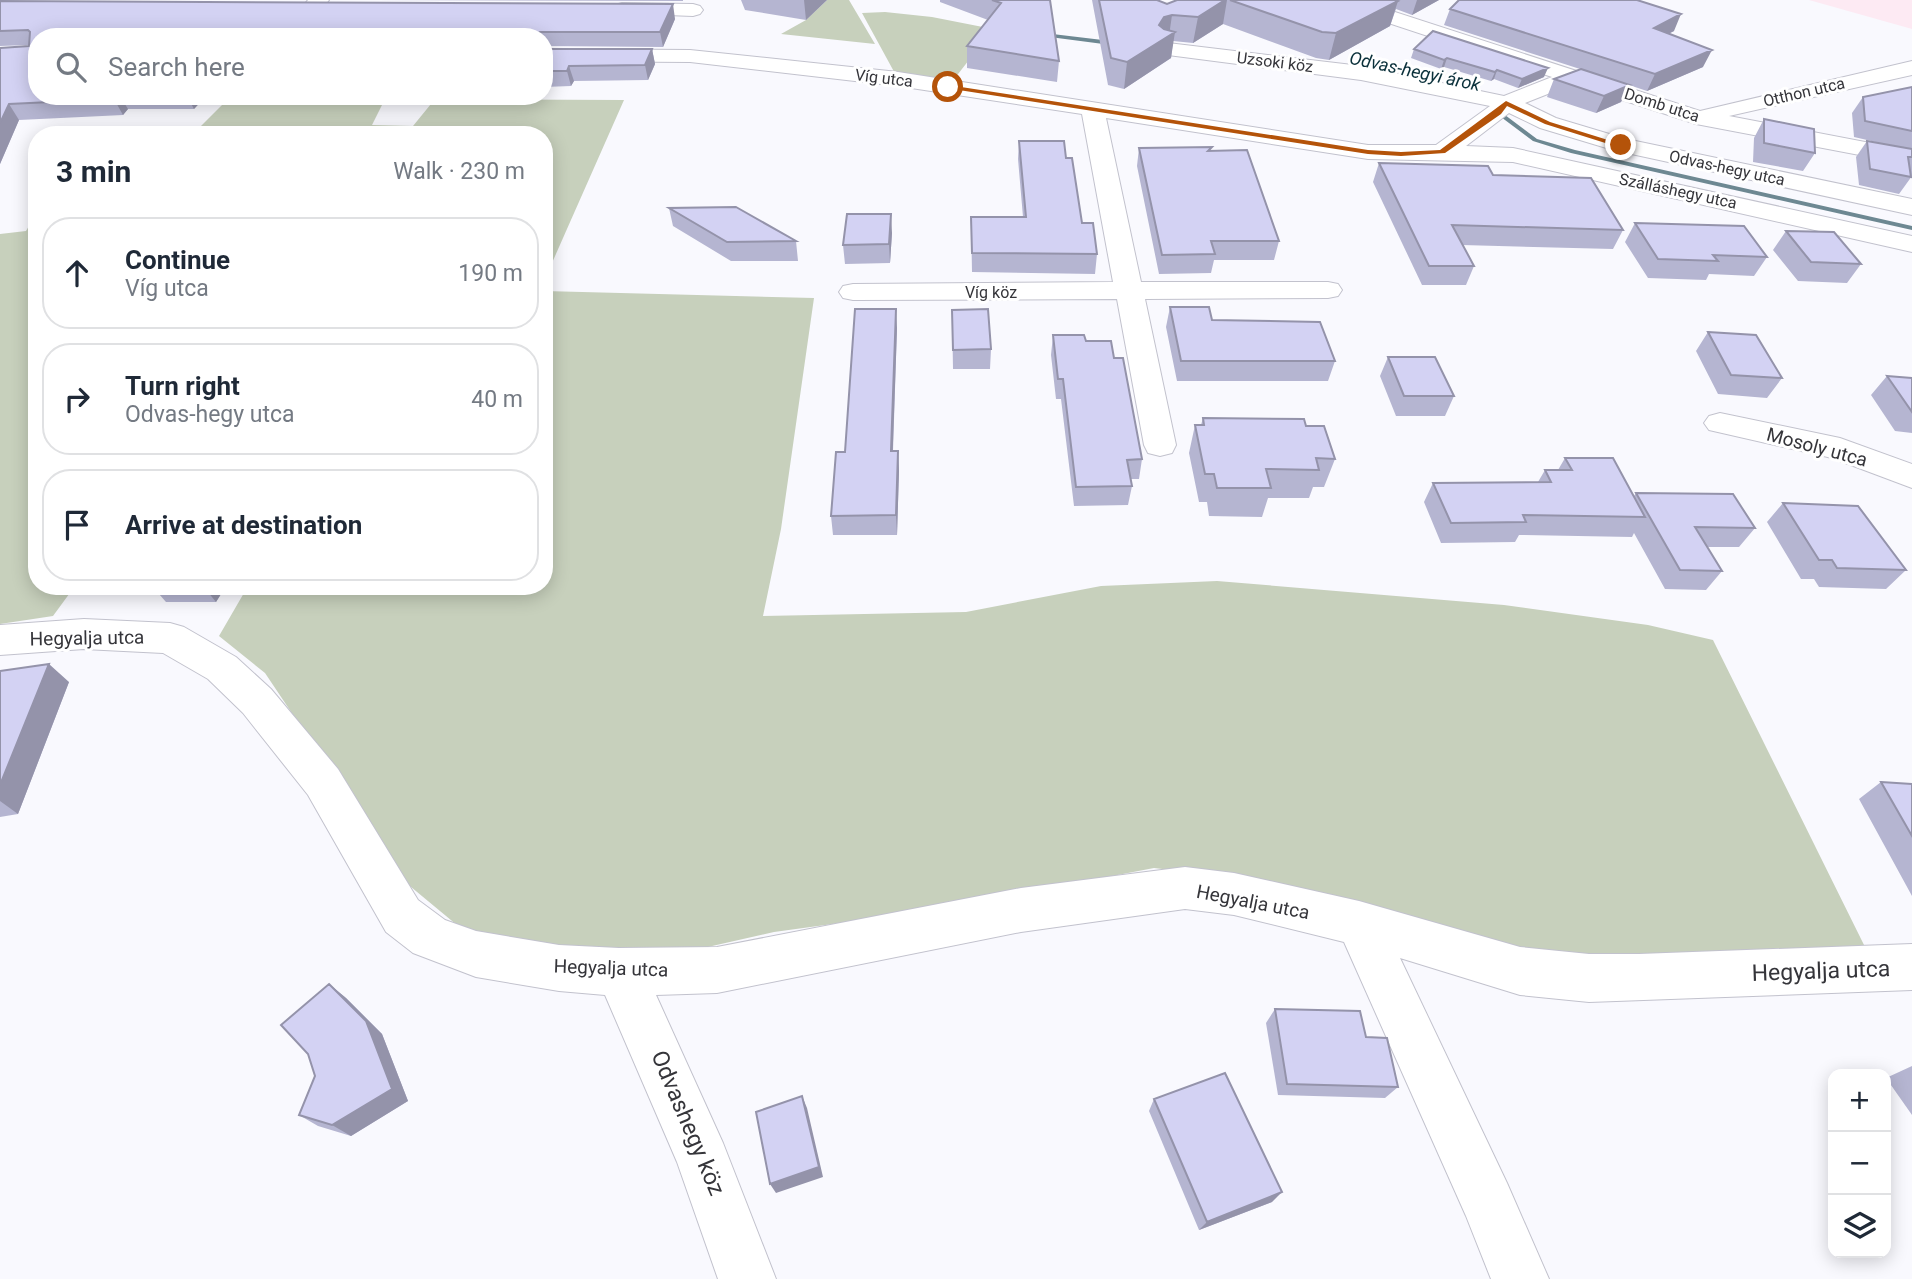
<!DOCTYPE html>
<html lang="en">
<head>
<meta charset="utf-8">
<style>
  body { margin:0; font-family:Roboto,sans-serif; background:#f6f6f7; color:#1f2937 }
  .controls { position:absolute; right:21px; bottom:21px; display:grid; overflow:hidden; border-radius:14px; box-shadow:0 4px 18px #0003 }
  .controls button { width:63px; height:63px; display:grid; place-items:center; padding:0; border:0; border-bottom:2px solid #e0e1e3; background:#fff; color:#1f2937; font:35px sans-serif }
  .stop { position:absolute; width:21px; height:21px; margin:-16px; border:5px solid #b45309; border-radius:50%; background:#fff }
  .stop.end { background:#b45309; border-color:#fff; box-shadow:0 2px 7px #0008 }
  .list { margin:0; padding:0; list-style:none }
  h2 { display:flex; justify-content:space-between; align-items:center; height:91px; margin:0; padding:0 28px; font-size:30px }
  h2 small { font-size:23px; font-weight:400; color:#747a83 }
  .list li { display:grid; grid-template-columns:46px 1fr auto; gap:21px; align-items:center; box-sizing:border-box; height:112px; margin:0 14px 14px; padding:0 14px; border:2px solid #e0e1e3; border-radius:28px }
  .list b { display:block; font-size:26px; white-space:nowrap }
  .list p { margin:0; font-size:23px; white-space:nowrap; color:#747a83 }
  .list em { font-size:23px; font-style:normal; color:#747a83 }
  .icon { flex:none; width:38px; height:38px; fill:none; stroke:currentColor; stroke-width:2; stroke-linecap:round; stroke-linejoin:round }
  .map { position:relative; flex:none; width:1912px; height:1279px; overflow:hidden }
  .search { position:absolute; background:#fff; box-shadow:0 4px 18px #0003; left:28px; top:28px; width:525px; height:77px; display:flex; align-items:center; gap:18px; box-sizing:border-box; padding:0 24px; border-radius:28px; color:#747a83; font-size:26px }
  .panel { position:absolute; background:#fff; box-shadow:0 4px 18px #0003; left:28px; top:126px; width:525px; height:469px; border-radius:28px }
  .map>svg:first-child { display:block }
  .education { fill:#fdeaf3 }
  .green { fill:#c7d0bc }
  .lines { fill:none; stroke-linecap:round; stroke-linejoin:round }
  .stream { fill:#6d8892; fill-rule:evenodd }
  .street-casing { stroke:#c2c2cd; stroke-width:2 }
  .street { fill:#fff; fill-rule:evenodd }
  .wall { fill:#b5b5d1 }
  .shaded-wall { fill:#9493aa }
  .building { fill:#d3d2f3; stroke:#9493aa; stroke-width:2 }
  .route { fill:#b45309 }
  .labels { text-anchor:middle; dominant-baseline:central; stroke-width:6; stroke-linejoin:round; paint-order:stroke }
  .far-street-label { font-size:16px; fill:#35353a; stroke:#fff }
  .far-water-label { font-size:18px; font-style:italic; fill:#0b313b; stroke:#fff }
  .street-label { font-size:19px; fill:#35353a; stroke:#fff }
  .near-street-label { font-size:23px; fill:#35353a; stroke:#fff }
</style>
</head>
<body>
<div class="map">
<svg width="1912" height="1279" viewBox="0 0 1912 1279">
  <rect width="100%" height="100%" fill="#f9f9fe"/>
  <path class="education" d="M1809 0H1912V29Z"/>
  <path class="green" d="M827 0H849L875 44 781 34 806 20Z
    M885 12 932 17 993 29 948 87 898 79 862 13Z
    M231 96H326L321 102 383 103 372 125 413 126 435 99 624 100 544 281V135H192Z
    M37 212V586H75L53 616 0 624V234L26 231Z
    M544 291 814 298 781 529 763 616 966 612 1101 586 1217 581 1504 605 1648 625 1713 640 1866 949 1819 953 1535 955 1239 878 1154 868 935 910 774 932 668 956 475 940 405 882 265 673 219 636 248 586H544Z"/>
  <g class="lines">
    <path class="stream" d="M1044 33 1111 41 1114 43 1111 45 1042 36V34Z
      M1493 109H1497L1537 139 1575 150 1912 226V230L1571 153 1533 141 1493 111Z"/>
    <defs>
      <path id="street" d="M308 0H329L298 37H277Z
        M1328 0H1358L1700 111 1912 61V75L1729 116 1912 151V165L1696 124 1573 84 1525 103 1556 118 1626 139 1912 199V215L1613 150 1540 128 1509 113 1466 146 1513 148 1912 236V252L1513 162 1368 159 1106 118 1141 282H1328L1338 284 1342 290 1338 296 1328 298 1145 299 1176 445 1172 453 1160 456 1148 453 1144 445 1117 299 853 300 843 298 839 292 843 286 853 284 1113 282 1082 114 898 86 690 62 544 61V49L690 50 898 72 1368 145H1436L1490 106 1361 80 1168 55 1161 53 1157 49 1161 45 1168 43 1361 66 1504 96 1552 77 1331 4Z
        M622 3 693 4 700 6 703 10 700 14 693 16 615 13 612 9 615 5Z
        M1720 413 1840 438 1912 464V488L1832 458 1709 430 1704 423 1709 416Z
        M84 619 170 623 184 627 236 657 271 689 338 769 418 900 445 920 476 931 559 945 619 948 717 947 1021 888 1185 867 1234 873 1359 901 1520 947 1589 954H1639L1912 944V990L1589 1002 1520 995 1400 958 1507 1183 1549 1279H1491L1466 1216 1344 942 1234 915 1185 909 1021 932 717 993 656 995 723 1143 776 1279H718L677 1162 605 995 559 991 476 977 413 953 386 932 308 795 243 713 208 679 163 653 84 649 0 655V625Z"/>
    </defs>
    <use href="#street" class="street-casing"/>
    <use href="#street" class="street"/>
  </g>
  <path class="wall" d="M375 0H683V1Z
    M741 0H827L806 20 745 10Z
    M940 0H1050L1059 61 1057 82 967 68V46L988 20 940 2Z
    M1092 0H1157L1167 4 1177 0H1439L1412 15 1396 9 1390 26 1329 60 1316 58 1223 24 1193 43 1173 41 1171 58 1124 89 1108 85Z
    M0 1 675 19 663 47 544 46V37H37V96H206L194 109H128L123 115 19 120 0 164V48L29 46V45L0 46Z
    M1450 9 1674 31 1668 34 1703 67 1647 91 1629 85 1621 102 1596 113 1547 97 1554 79 1580 69 1444 25Z
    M544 49H652L655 64 648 80 574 81 571 86 544 87Z
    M1414 49 1544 77 1518 88 1494 79 1491 81 1444 67 1441 69 1411 58Z
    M1912 87V176L1899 194 1859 185 1856 157 1867 141 1876 142 1854 137 1852 113 1863 97Z
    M1764 119 1815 153 1803 171 1753 162 1754 138Z
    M1019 141 1066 158 1082 223 1097 254 1095 274 972 272 971 217H1023L1018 159Z
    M1139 148 1211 151 1279 241 1274 260H1214L1211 273 1159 274 1137 166Z
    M1379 163 1493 175 1623 230 1613 249 1462 245 1474 266 1466 285H1422L1373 182Z
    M669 208 796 241 798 261H731L673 226Z
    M1635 223 1767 257 1754 276 1709 274 1706 280 1648 278 1625 242Z
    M1786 231 1861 264 1847 283 1798 281 1773 250Z
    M892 233 890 263 845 264 843 245Z
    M1170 307 1212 320 1335 361 1328 381H1177L1166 327Z
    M952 310 991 349 990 369H953Z
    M897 328 893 451H898L899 471 897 535H833L831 516 845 452Z
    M1708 332 1782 378 1767 398 1718 394 1696 351Z
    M1053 335 1086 341 1114 358 1142 459 1139 479H1130L1132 486 1128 505 1074 506 1061 399H1056L1051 355Z
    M1388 357 1454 396 1445 416H1396L1380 376Z
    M1887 376 1912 378V433L1895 431 1871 395Z
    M1203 418 1306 426 1335 459 1324 487H1313L1309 498H1268L1262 517 1209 516 1207 502H1199L1189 453 1195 425H1201Z
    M1565 458 1634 496 1636 493 1755 528 1739 547H1707L1722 571 1706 590 1665 589 1634 533 1632 537 1519 535 1515 542 1441 543 1424 502 1433 483 1538 482 1545 470H1558Z
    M1783 503 1906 570 1886 589 1819 587 1814 579H1801L1767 522Z
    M152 586H226L216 602H166Z
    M0 671 69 682 18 814 0 817Z
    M1881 782 1912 784V896L1859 799Z
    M329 984 346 998 382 1034 408 1101 351 1136 318 1126 299 1115 315 1076Z
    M1275 1009 1366 1037 1398 1087 1385 1098 1278 1095 1266 1023Z
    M1912 1066V1115L1886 1078Z
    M1154 1099 1272 1202 1199 1230 1149 1111Z"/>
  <path class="shaded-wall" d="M804 0H827L806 20Z
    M1225 0H1227L1223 24 1193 43 1198 17Z
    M1417 0H1439L1412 15Z
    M1398 1 1390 26 1329 60 1336 33Z
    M673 4 675 19 663 47 660 32Z
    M1681 14 1674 31 1646 45 1654 28Z
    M1172 15 1169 36 1175 32 1171 58 1124 89 1127 62 1159 25 1164 17Z
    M652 49 655 64 648 80 645 65Z
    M1712 50 1703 67 1647 91 1655 74Z
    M1447 58 1444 67 1441 69 1444 60Z
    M569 66 574 81 571 86 567 71Z
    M1548 68 1544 77 1518 88 1522 79Z
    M1497 70 1494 79 1491 81 1495 72Z
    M1630 85 1621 102 1596 113 1604 96Z
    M117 96H120L128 109 123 115 114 99Z
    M187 96H206L194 109Z
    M9 104 19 120 0 164V123Z
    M891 214 892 233 890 263 889 244Z
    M896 309 897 328 892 471 891 451Z
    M898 451 899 471 897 535 896 515Z
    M203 586H226L216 602Z
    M49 664 69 682 18 814 0 801V785Z
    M329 984 346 998 382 1034 408 1101 351 1136 332 1125Z
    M802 1096 807 1108 823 1177 776 1193 770 1184Z
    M1282 1192 1272 1202 1199 1230 1207 1222Z"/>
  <path class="building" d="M992 0H1050L1059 61 967 46 1001 3Z
    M1099 0H1157L1167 4 1177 0H1225L1198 17 1172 15 1164 17 1159 25 1164 29 1175 32 1127 62 1111 58Z
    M1230 0H1395L1398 1 1336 33 1322 32Z
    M1459 0H1637L1681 14 1654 28 1712 50 1655 74 1450 9Z
    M0 1 673 4 660 32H540L537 34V37H37V96H117L114 99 9 104 0 123V48L29 46 30 32 28 30 0 31Z
    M1433 31 1548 68 1522 79 1497 70 1495 72 1447 58 1444 60 1414 49Z
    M544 49H652L645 65 569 66 567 71H544Z
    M1581 69 1630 85 1604 96 1554 79Z
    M1912 87V131L1865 121 1863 97Z
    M1764 119 1814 129 1815 153 1764 143Z
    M1019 141H1064L1066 158H1072L1082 223H1093L1097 254 972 253 971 217H1026Z
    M1867 141 1912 149V157H1908L1911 177 1870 169Z
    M1212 147 1208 151 1247 150 1279 241H1211L1215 254 1162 255 1139 148Z
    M1379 163 1488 166 1493 175 1591 178 1623 230 1452 225 1474 266H1429Z
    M736 207 796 241 727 242 669 208Z
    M847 214H891L889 244 843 245Z
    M1635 223 1744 226 1767 257 1713 255 1718 261 1658 259Z
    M1786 231 1834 232 1861 264 1811 262Z
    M1170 307H1209L1212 320 1320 322 1335 361H1181Z
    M855 309H896L891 451H898L896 515 831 516 836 452H845Z
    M988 309 991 349 953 350 952 310Z
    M1708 332 1756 335 1782 378 1731 375Z
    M1053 335H1084L1086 341H1111L1114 358H1123L1142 459 1127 460 1132 486 1076 487 1063 379H1058Z
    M1388 357H1435L1454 396H1404Z
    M1887 376 1912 378V412Z
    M1203 418 1304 419 1306 426H1324L1335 459 1316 458 1319 470 1266 469 1271 488H1217L1214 474H1205L1195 425H1204Z
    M1565 458H1613L1645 517 1523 515 1526 522 1451 523 1433 483 1551 482 1545 470H1572Z
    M1636 493 1733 494 1755 528 1695 527 1722 571 1680 570Z
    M1783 503 1858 506 1906 570 1837 568 1832 560H1819Z
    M49 664 0 785V671Z
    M1881 782 1912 784V836Z
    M329 984 366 1021 392 1089 332 1125 299 1115 315 1076 308 1054 281 1025Z
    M1275 1009 1360 1011 1366 1037 1387 1038 1398 1087 1287 1084Z
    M1225 1073 1282 1192 1207 1222 1154 1099Z
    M802 1096 819 1167 770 1184 756 1112Z"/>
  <path class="route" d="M948 85 1368 150 1401 152 1440 150 1506 101 1550 122 1624 145 1618 147 1545 124 1507 106 1501 114 1445 153 1401 156 1368 154 946 88Z"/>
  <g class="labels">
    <g class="far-street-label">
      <text transform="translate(1275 62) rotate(7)">Uzsoki köz</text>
      <text transform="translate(884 78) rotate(7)">Víg utca</text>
      <text transform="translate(1804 92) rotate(-13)">Otthon utca</text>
      <text transform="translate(1662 105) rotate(18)">Domb utca</text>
      <text transform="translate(1727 168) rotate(12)">Odvas-hegy utca</text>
      <text transform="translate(1678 191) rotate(12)">Szálláshegy utca</text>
      <text x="991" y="292">Víg köz</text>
    </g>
    <g class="far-water-label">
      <text transform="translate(1415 71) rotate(12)">Odvas-hegyi árok</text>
    </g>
    <g class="street-label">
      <text transform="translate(1817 447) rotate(15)">Mosoly utca</text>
      <text transform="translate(87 638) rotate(-1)">Hegyalja utca</text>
      <text transform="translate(1253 902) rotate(11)">Hegyalja utca</text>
      <text transform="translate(611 968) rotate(2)">Hegyalja utca</text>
    </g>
    <g class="near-street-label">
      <text transform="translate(1821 971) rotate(-2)">Hegyalja utca</text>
      <text transform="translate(688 1123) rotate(67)">Odvashegy köz</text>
    </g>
  </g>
</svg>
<div class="controls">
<button>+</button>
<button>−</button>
<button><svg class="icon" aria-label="layers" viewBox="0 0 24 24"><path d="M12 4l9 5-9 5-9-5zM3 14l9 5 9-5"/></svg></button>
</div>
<div class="stop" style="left:948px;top:87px"></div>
<div class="stop end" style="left:1621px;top:145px"></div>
<div class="search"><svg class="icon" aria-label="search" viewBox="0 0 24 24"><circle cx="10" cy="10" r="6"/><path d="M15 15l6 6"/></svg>Search here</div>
<section class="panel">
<h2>3 min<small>Walk · 230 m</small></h2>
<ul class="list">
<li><svg class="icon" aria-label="ahead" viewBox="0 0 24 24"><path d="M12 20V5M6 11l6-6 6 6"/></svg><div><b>Continue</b><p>Víg utca</p></div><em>190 m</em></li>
<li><svg class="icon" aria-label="right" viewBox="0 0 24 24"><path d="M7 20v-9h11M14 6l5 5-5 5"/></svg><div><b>Turn right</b><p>Odvas-hegy utca</p></div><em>40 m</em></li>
<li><svg class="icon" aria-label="arrive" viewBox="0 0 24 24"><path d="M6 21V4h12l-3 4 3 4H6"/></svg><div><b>Arrive at destination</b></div></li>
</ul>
</section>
</div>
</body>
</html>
